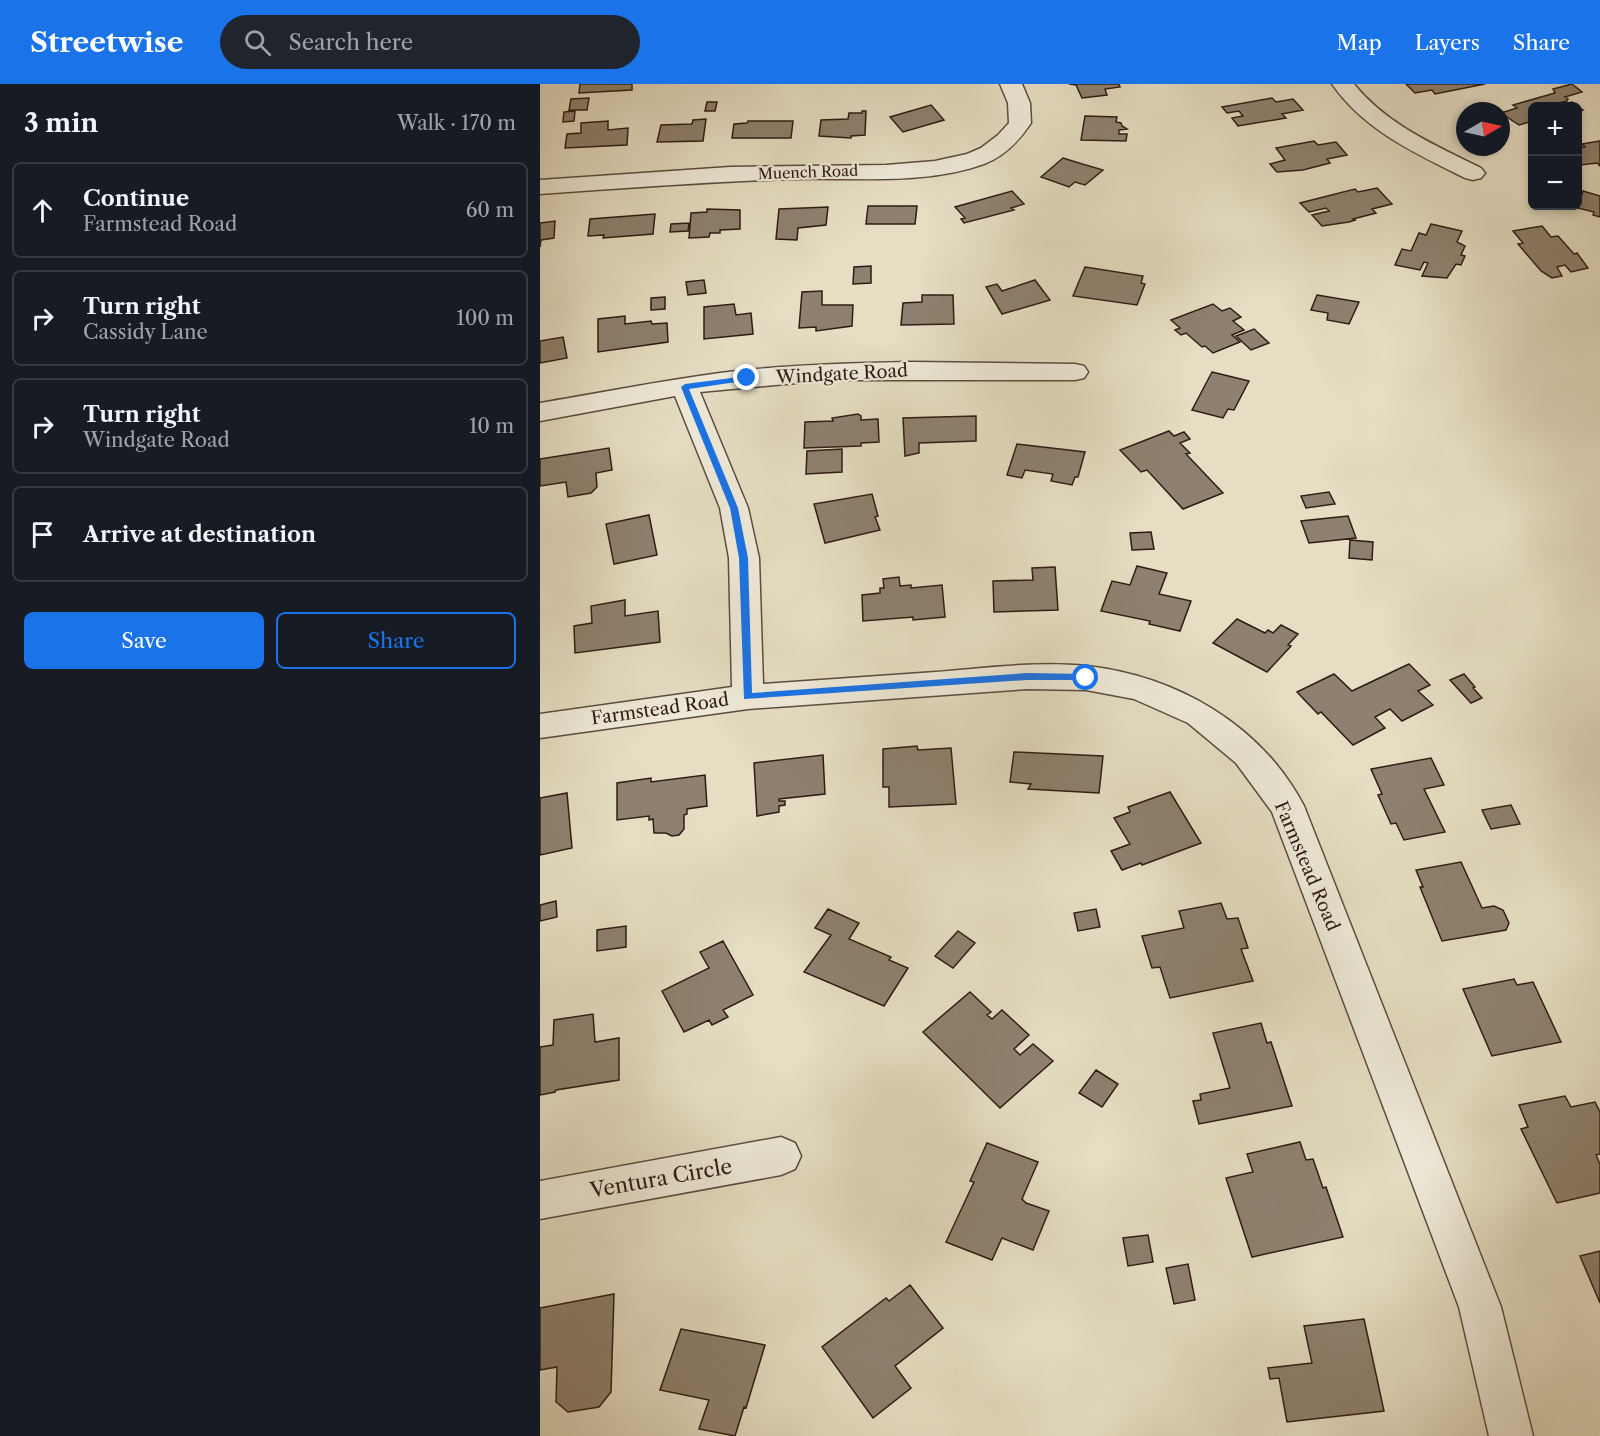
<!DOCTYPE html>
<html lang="en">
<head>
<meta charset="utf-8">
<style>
  body { margin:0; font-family:"Libre Caslon Text",serif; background:#20242c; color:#f1f3f6 }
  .controls { position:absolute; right:18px; top:18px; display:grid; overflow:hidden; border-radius:9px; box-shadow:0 3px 9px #0003 }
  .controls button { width:54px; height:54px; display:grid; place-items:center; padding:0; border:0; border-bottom:2px solid #363941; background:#171b24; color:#f1f3f6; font:30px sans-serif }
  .compass { position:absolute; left:916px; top:18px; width:54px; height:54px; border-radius:50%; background:#171b24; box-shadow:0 3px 9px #0003; rotate:81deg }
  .stop { position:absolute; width:18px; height:18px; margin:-14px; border:4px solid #1a73e8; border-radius:50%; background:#fff }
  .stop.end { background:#1a73e8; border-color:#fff; box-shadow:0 2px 6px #0008 }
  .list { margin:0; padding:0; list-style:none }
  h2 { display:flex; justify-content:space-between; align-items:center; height:78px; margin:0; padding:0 24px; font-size:26px }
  h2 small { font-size:20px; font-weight:400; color:#9ea1a6 }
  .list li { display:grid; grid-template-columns:39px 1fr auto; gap:18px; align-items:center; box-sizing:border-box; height:96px; margin:0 12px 12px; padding:0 12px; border:2px solid #363941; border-radius:9px }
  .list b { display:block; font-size:22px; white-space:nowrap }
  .list p { margin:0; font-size:20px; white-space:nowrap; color:#9ea1a6 }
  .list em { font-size:20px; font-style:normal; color:#9ea1a6 }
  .actions { display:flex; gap:12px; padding:18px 24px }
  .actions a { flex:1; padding:14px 0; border:2px solid #1a73e8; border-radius:9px; text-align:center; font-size:21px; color:#1a73e8 }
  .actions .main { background:#1a73e8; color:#fff }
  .icon { flex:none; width:33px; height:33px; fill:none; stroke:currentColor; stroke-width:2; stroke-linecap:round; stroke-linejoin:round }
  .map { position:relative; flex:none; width:1060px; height:1352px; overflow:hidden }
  header { display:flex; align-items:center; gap:36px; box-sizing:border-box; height:84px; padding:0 30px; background:#1a73e8; color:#fff }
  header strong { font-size:28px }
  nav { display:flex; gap:33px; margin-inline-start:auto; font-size:21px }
  .search { width:420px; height:54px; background:#20242c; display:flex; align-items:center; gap:15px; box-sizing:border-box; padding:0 21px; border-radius:33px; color:#9ea1a6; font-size:22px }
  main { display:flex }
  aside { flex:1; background:#171b24 }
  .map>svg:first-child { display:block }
  .building { fill:#8e816f; stroke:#2f1c14; stroke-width:1.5 }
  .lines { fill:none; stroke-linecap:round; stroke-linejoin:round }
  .minor-casing { stroke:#5c4c40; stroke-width:3 }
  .minor { fill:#eeead8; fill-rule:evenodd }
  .route { fill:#1a73e8 }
  .labels { text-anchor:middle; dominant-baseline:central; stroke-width:4.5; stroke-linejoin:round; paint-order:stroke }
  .far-street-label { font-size:15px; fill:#2f1c14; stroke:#eeead8 }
  .street-label { font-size:18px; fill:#2f1c14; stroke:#eeead8 }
  .near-street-label { font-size:21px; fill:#2f1c14; stroke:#eeead8 }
</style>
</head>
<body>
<header>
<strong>Streetwise</strong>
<div class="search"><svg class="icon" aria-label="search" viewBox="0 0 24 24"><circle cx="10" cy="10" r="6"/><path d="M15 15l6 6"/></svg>Search here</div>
<nav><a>Map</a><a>Layers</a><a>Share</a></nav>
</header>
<main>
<aside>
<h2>3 min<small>Walk · 170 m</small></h2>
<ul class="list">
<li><svg class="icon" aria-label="ahead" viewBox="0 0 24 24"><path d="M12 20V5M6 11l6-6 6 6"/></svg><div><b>Continue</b><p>Farmstead Road</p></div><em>60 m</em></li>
<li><svg class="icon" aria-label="right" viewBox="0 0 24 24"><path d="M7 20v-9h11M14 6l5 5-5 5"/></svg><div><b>Turn right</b><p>Cassidy Lane</p></div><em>100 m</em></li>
<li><svg class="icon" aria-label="right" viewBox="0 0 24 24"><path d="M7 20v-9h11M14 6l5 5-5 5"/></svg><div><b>Turn right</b><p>Windgate Road</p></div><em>10 m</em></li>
<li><svg class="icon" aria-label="arrive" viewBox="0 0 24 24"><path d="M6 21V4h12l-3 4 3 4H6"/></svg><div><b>Arrive at destination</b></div></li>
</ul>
<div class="actions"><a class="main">Save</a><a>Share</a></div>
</aside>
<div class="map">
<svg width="1060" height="1352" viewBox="0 0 1060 1352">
  <rect width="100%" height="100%" fill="#e5dec3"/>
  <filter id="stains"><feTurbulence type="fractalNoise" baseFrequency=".00333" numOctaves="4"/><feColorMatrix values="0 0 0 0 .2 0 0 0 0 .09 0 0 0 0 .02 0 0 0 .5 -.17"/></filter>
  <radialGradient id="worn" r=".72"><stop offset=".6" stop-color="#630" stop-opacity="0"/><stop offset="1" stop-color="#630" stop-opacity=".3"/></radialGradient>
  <path class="building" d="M40 0H92V6L39 9Z
    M529 0H579L580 3 565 5 567 11 542 14 536 1Z
    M866 0H945L895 10 892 6 875 9Z
    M1032 0 1042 8 1025 13 1028 15 1027 17 1018 19 1021 21 1032 18 1043 26 1038 28V22H993V37L979 41 961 29 977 24 973 21 1015 9 1013 5Z
    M49 14 47 26H29L31 15Z
    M732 14 736 18 753 15 763 26 742 30 746 34 698 42 692 34 703 32 699 27 687 29 682 23Z
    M167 18H177L175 27H165Z
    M391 21 404 36 363 48 350 33Z
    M35 27 34 37 23 38 24 28Z
    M322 27H326L325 51 311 52V54L279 52 281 36 308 35 309 29H322Z
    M545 32 577 33 576 38 581 39 582 42 587 45 579 46V50H587L586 57 541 56Z
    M166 35 163 57 117 58 121 41 152 40 153 36Z
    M68 37V46L88 44 87 61 25 64 27 50 41 49V39Z
    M208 37H253L251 54H192L194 40 207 39Z
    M774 57 778 61 796 58 807 71 787 75 790 79 763 86 737 88 730 80 745 76 736 64Z
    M1060 57V82L1057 79 1040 81 1038 79V64L1045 63 1042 60Z
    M523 74 539 79 563 86 545 101 535 98 529 103 501 93Z
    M837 104 852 120 832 125 836 129 813 135 815 136 809 138 782 142 772 131 789 127 786 124 769 128 760 119 815 105 818 108Z
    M472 107 484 120 471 124 474 126 424 139 421 135 425 134 415 123Z
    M1043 107 1060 112V133L1053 131 1054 128 1034 123 1038 122Z
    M328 122H377L375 140H326Z
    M288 123 286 141 258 144 257 156 236 155 239 125Z
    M167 125 200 126V145L180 146V149H170L169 153 149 154 151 129 167 128Z
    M115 130 113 150 63 154 64 151 48 152 50 135Z
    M15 137 14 154 1 156 0 163V139Z
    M149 139 148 147 130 148 131 140Z
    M891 140 922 147 917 158 925 162 921 171 925 172 921 181 916 180 907 194 882 192 888 179 884 178 880 186 855 181 862 165 871 167 879 149 886 151Z
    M1002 142 1011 153 1018 152 1034 170 1037 169 1048 184 1031 188 1025 181 1017 183 1022 192 1012 194 1001 187 978 160 983 159 973 147Z
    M331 182V199L313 200 314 183Z
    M545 183 603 192 601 199 605 200 597 221 533 212Z
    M164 196 166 209 148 211 146 198Z
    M495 196 510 216 462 230 446 203 457 200 462 207Z
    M282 207V221H313L312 242 276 247V243L259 244 262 208Z
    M382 211H413L414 240 361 241 363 219 382 218Z
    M777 211 819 218 809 240 787 236 788 229 771 226Z
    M125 213V225L111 226V214Z
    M194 220 196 231 211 229 213 250 164 255V223Z
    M673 220 682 227 690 224 701 233 693 237 704 246 692 251 700 258 673 269 665 262 662 263 646 249 641 251 635 246 640 244 631 236Z
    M85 232V240L111 237 112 240 127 239 128 258 58 268V235Z
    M714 245 729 259 711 266 696 252Z
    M23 253 27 274 0 279V257Z
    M672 288 709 297 694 326 688 325 683 334 652 326Z
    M318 330 321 332V336L338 335 339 358 321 359V362L264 364 265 338 293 337 292 334Z
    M436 332V357L379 359V369L365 372 363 334Z
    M629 347 634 352 644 348 650 355 640 359 650 369 646 370 683 409 643 425 607 386 601 388 580 366Z
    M477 360 545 368 538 393H535L532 401 511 397 513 390 485 386 482 394 467 391Z
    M69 364 72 386 56 389 57 403 51 409 28 413 26 398 0 402V375Z
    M302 365V388L266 390 267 367Z
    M789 408 795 420 766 424 761 412Z
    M332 410 338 432 335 433 340 446 285 459 274 420Z
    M109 431 117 471 74 480 66 440Z
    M808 432 816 454 769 459 761 437Z
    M611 448 614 465 592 466 590 449Z
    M810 456 833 458 832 476 809 474Z
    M597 482 627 489 619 510 651 517 640 547 609 540 610 537 561 527 572 497 590 501Z
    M515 483 518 526 454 528 453 497 493 496 492 484Z
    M359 493 360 502 371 501V504L402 501 405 533 373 536V533L323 537 322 511 340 509V504H344L343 495Z
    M85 516V532L118 527 120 558 35 569 34 542 52 539 51 522Z
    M697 535 725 549 728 546 733 549 741 541 758 550 748 561 751 562 727 588 673 559Z
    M869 580 890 601 878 607 893 621 862 637 850 625 835 633 845 644 813 661 781 628 778 630 757 608 794 590 812 607Z
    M924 590 935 603 933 604 942 614 931 619 910 596Z
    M377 662 378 666 411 664 416 720 349 723V703H343V665Z
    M474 668 563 672 559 709 488 705 491 700 470 698Z
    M283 671 285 710 239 715V717H245V721L239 722V728L217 732 214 679Z
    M891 674 904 701 884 705 905 748 864 756 856 739 851 740 838 711 842 710 831 685Z
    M165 691 167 722 147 725V730L144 731V745L139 751 132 752 126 749H114L113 735 109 736V732L77 736V699L111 694V698Z
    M630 708 661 759 602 781 601 779 582 786 571 767 590 760 574 734 590 728 588 723Z
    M27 709 32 764 0 771V714Z
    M971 721 980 740 951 745 942 726Z
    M921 778 942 824 954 822 963 826 969 839 966 846 902 857 880 803H883L876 786Z
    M16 817 17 833 0 837V821Z
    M681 819 687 835 698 834 708 864 701 865 713 897 630 914 620 883 612 884 602 852 644 844 639 827Z
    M288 825 319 839 309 855 351 873 349 876 368 884 344 922 264 888 291 851 275 844Z
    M556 825 560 843 538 847 534 829Z
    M86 842V863L57 867V846Z
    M418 847 435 859 413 884 395 872Z
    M183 857 213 911 183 926 188 933 172 941 169 936 144 948 122 907 169 884 160 868Z
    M974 895 977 901 993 898 1021 958 952 972 923 905Z
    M430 908 451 928 447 931 452 935 462 926 489 951 474 965 480 971 493 960 513 977 460 1024 383 948Z
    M53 930 55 958 79 954V996L16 1006 15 1008 0 1011V963L13 961 14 936Z
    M721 939 727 959 731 958 752 1022 659 1040 653 1017 661 1016 660 1010 690 1004 673 949Z
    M556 986 578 1000 562 1023 539 1009Z
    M1025 1012 1031 1023 1055 1018 1060 1028V1070L1056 1071 1060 1080V1109L1017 1119 981 1045 988 1043 979 1021Z
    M760 1058 766 1076 773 1075 783 1104 786 1103 803 1153 712 1173 686 1094 713 1088 707 1070Z
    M447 1059 498 1078 482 1115 486 1119 509 1127 493 1166 462 1154 452 1176 406 1158 434 1098 430 1097Z
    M608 1151 613 1178 588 1182 583 1154Z
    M1060 1167V1219L1040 1172Z
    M648 1180 655 1216 634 1220 626 1184Z
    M370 1201 403 1244 355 1282 371 1304 333 1334 282 1263 346 1214 349 1217Z
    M74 1210 71 1308 59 1323 28 1328 16 1318 17 1283 0 1286V1224Z
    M824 1235 844 1327 747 1338 739 1294 730 1295 728 1284 772 1279 764 1242Z
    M141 1245 225 1261 206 1324 204 1323 195 1352 159 1345 169 1316 120 1306Z"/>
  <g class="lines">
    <defs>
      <path id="minor" d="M460 0H482L490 19 491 39C479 57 465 72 444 80 382 102 314 93 250 95 166 98 83 104 0 110V96L190 83 346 81 395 77 427 70 441 64 458 51 469 39 468 19Z
        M792 0H814C847 41 895 61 941 84L945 89 941 94 933 96 925 94C875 69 825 47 792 0Z
        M371 278 535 280 544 282 548 288 544 294 535 296H289L160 308 208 424 219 474 223 600C281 596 339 592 396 588 446 584 497 577 547 582 636 592 721 640 764 722L961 1223 993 1352H949L919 1223 732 728 696 679 648 639 594 615 546 606 487 605 208 625 0 654V630L192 603 189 474 180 424 135 312 0 337V319C60 309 120 297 180 289 243 281 307 279 371 278Z
        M241 1053 255 1059 261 1072 255 1085 241 1091 0 1135V1097Z"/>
    </defs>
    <use href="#minor" class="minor-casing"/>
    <use href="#minor" class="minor"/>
  </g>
  <path class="route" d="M207 292 211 294 210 296 149 305 198 424 208 474 212 609 487 589 546 590 551 594 550 596H487L204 615 199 474 190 424 141 303 145 300Z"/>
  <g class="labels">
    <g class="far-street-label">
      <text transform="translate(268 88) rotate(-2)">Muench Road</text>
    </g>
    <g class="street-label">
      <text transform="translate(302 290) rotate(-3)">Windgate Road</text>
      <text transform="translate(120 625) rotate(-8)">Farmstead Road</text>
      <text transform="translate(767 782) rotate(67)">Farmstead Road</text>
    </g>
    <g class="near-street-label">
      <text transform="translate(121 1094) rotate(-10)">Ventura Circle</text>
    </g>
  </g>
  <rect width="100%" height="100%" filter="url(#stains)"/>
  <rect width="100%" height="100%" fill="url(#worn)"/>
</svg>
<div class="controls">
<button>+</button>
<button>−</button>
</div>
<svg class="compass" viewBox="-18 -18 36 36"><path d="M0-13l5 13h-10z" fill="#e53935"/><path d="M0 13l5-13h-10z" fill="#9ea1a6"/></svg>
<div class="stop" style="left:546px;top:594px"></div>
<div class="stop end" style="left:207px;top:294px"></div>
</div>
</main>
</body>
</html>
